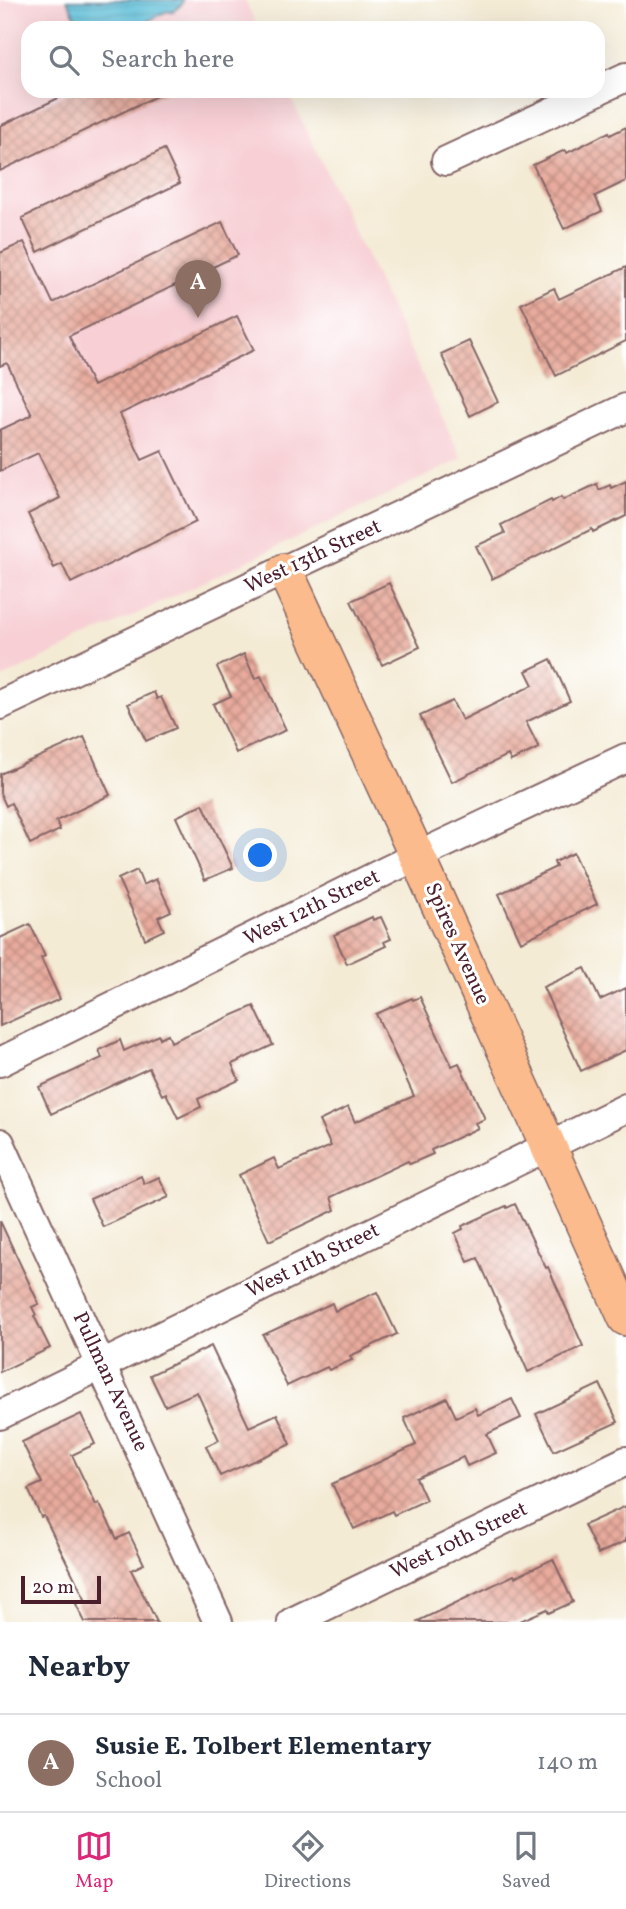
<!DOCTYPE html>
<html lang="en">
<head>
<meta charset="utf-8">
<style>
  body { margin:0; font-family:Vollkorn,serif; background:#f2f2f3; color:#1f2937 }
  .scale { position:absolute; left:21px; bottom:18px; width:80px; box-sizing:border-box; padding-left:7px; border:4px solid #4a1f2b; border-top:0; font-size:19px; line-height:24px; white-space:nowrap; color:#4a1f2b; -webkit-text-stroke:5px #fff; paint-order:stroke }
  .you { position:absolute; left:261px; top:856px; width:24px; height:24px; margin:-18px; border:5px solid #fff; border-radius:50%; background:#1a73e8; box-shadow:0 0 0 10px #1a73e833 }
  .badge { display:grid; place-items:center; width:46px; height:46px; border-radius:50%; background:#db2777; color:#fff; font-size:23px; font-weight:700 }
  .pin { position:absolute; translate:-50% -58px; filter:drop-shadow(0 2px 4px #0008) }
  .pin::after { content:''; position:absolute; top:37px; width:24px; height:21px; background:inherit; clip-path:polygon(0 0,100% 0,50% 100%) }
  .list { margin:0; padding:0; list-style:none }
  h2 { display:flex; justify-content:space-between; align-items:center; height:91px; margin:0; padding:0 28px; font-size:30px }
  h2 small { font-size:23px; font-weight:400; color:#747a83 }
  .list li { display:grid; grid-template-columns:46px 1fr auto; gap:21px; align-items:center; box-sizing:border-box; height:98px; padding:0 28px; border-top:2px solid #e0e1e3 }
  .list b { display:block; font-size:26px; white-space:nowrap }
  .list p { margin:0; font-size:23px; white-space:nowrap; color:#747a83 }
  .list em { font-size:23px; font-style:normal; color:#747a83 }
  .icon { flex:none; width:38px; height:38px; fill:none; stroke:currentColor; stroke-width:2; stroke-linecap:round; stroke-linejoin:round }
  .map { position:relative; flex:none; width:626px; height:1622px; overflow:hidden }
  .search { position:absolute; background:#fff; box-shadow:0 7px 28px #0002; left:21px; right:21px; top:21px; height:77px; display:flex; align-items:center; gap:18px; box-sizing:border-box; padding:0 24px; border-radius:21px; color:#747a83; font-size:26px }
  .sheet { height:189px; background:#fff }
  nav { display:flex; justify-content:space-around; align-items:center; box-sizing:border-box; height:98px; border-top:2px solid #e0e1e3; background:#fff; font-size:19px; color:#747a83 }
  nav a { display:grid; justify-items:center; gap:4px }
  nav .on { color:#db2777 }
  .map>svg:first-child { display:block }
  .built { fill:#f7cfd4 }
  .water { fill:url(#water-rules); stroke:#547084; stroke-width:2 }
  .building { fill:url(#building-cross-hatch) }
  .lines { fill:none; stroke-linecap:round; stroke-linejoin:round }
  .minor-casing { stroke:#866666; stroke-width:32 }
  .major-casing { stroke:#866666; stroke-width:38 }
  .minor { stroke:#fff; stroke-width:28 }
  .major { stroke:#fbbb8c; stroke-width:35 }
  .labels { text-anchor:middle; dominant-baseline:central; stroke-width:6; stroke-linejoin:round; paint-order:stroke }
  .street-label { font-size:21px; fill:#4a1f2b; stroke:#fff }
</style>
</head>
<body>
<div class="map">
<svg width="626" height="1622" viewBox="0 0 626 1622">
  <defs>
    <pattern id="water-rules" width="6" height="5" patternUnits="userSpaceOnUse" patternTransform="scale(1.75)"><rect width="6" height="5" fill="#5dc1dc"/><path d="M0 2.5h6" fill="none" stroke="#52a5bd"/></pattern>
    <pattern id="building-cross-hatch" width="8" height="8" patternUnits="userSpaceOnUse" patternTransform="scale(1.75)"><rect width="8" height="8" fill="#e8ab9d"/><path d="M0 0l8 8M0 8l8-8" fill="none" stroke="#be8b80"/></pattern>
  </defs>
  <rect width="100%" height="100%" fill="#fff"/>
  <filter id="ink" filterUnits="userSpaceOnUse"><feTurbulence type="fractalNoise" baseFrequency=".0143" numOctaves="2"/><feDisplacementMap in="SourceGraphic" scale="14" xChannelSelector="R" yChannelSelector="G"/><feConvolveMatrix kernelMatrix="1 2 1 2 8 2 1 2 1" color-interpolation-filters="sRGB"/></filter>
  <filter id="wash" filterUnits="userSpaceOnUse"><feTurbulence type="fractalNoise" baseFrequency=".00686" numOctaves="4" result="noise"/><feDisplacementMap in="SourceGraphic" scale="28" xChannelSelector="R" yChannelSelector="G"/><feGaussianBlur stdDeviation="1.57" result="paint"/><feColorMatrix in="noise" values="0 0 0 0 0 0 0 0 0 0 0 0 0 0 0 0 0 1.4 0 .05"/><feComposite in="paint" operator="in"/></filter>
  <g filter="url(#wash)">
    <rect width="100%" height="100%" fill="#f4ebd5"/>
    <path class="built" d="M0 0H245L258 28H28V91H288L462 459 0 679Z"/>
    <path class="water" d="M67 0H183L181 5 174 11 165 12 134 28H81Z"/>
    <g id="blocks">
      <path class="building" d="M73 91H167L0 171V126Z
        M626 127V181L595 196 602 211 564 229 533 165 565 150 567 153 609 132 610 135Z
        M164 149 180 183 38 252 22 218Z
        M222 222 238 255 69 336 93 386 237 316 254 350 120 414 142 460 162 451 196 522 71 583 62 564 54 568 28 514 60 498 38 453 0 471V430L32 415 7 363 0 366V253L24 242 53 303Z
        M626 267V341L556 376 521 304 554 288 559 299Z
        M469 341 498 402 470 416 441 354Z
        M626 481V516L593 532 592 529 492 579 476 546 505 533 501 525 551 500 552 502 561 497 563 500 597 484 599 490 610 485 611 488Z
        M389 583 420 647 382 665 351 601Z
        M244 654 255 679 261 676 286 730 236 753 213 704 231 696 217 667Z
        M551 659 570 701 526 722 539 748 511 761 508 755 452 782 420 716 452 701 462 720 533 685 526 671Z
        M154 692 157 699 161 697 176 728 146 741 128 704Z
        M84 737 110 795 56 821 60 830 30 844 11 803 6 806 0 793V774Z
        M203 804 233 868 205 880 176 817Z
        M573 853 597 904 521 942 499 894 556 867 554 862Z
        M137 870 143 885 156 879 171 911 158 917 164 930 145 939 118 879Z
        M372 917 373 920 381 917 391 939 384 942 386 946 347 964 334 935Z
        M30 924 45 956 41 958 60 999 0 1026V938Z
        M585 968 600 1000 626 988V1050L581 1071 543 987Z
        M420 997 452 1066 459 1063 485 1119 475 1123 478 1128 431 1150 433 1154 410 1164 408 1161 331 1197 335 1210 269 1241 239 1175 274 1158 279 1169 331 1146 319 1121 348 1107 355 1122 414 1096 376 1014 412 998 413 1000Z
        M254 1006 273 1045 232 1064 239 1080 198 1099 201 1107 178 1118 166 1093 162 1095 149 1068 51 1114 39 1087 102 1058 99 1050 120 1040 124 1051 159 1035 160 1038 168 1034 171 1042Z
        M141 1176 144 1184 159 1177 169 1197 103 1227 90 1199Z
        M515 1204 543 1262 546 1268 548 1267 583 1346 528 1372 478 1258 468 1262 455 1233 463 1229 462 1226 506 1206 507 1208Z
        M0 1221 39 1304 32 1307 36 1315 34 1316 50 1348 0 1372Z
        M377 1292 397 1334 350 1356 352 1360 329 1370 327 1367 287 1386 263 1335 332 1303 335 1311Z
        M211 1346 249 1427 277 1414 291 1444 220 1476 206 1446 219 1440 197 1392 165 1406 150 1375Z
        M600 1384 618 1422 554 1451 536 1414Z
        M447 1398 456 1417 475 1408 478 1415 512 1399 521 1418 487 1434 496 1453 467 1466 463 1457 416 1478 426 1500 394 1515 392 1511 354 1529 332 1484 416 1445 404 1418Z
        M81 1414 95 1444 72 1455 96 1505 99 1503 117 1539 129 1533 144 1564 131 1570 157 1622H85L76 1604 85 1599 44 1516 41 1517 28 1489 42 1483 22 1442Z
        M626 1506V1541L598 1554 584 1525Z
        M553 1559 573 1602 549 1613 547 1609 518 1622H416L514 1575 515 1577Z"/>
    </g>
  </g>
  <g filter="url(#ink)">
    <use href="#blocks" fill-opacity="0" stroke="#866666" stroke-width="2"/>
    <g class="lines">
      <defs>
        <path id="minor" d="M598 90 626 77
          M446 161 597 91
          M0 705 626 408
          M0 1062 388 870 626 758
          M0 1143 218 1622
          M0 1415 626 1108
          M292 1622 626 1461"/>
        <path id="major" d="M285 571 417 856 626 1318"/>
      </defs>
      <use href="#minor" class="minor-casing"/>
      <use href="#major" class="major-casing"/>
      <use href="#minor" class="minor"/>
      <use href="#major" class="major"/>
    </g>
  </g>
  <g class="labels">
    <g class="street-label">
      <text transform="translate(313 557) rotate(-25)">West 13th Street</text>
      <text transform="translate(312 908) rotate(-26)">West 12th Street</text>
      <text transform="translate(457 944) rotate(66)">Spires Avenue</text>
      <text transform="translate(313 1261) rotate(-26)">West 11th Street</text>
      <text transform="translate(110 1382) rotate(65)">Pullman Avenue</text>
      <text transform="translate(459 1541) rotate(-26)">West 10th Street</text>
    </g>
  </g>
</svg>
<div class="scale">20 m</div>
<div class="you"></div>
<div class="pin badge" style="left:198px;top:318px;background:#8d6e63">A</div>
<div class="search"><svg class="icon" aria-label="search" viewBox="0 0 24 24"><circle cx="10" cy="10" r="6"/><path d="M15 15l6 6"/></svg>Search here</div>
</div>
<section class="sheet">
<h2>Nearby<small></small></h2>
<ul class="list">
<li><span class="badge" style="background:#8d6e63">A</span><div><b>Susie E. Tolbert Elementary</b><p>School</p></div><em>140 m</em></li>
</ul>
</section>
<nav>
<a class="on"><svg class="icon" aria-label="map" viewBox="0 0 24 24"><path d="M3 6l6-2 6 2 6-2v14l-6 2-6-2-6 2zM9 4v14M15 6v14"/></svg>Map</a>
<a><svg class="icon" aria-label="directions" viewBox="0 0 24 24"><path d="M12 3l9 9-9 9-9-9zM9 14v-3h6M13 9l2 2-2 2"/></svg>Directions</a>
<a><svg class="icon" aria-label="saved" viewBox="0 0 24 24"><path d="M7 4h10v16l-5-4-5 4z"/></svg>Saved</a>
</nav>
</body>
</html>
